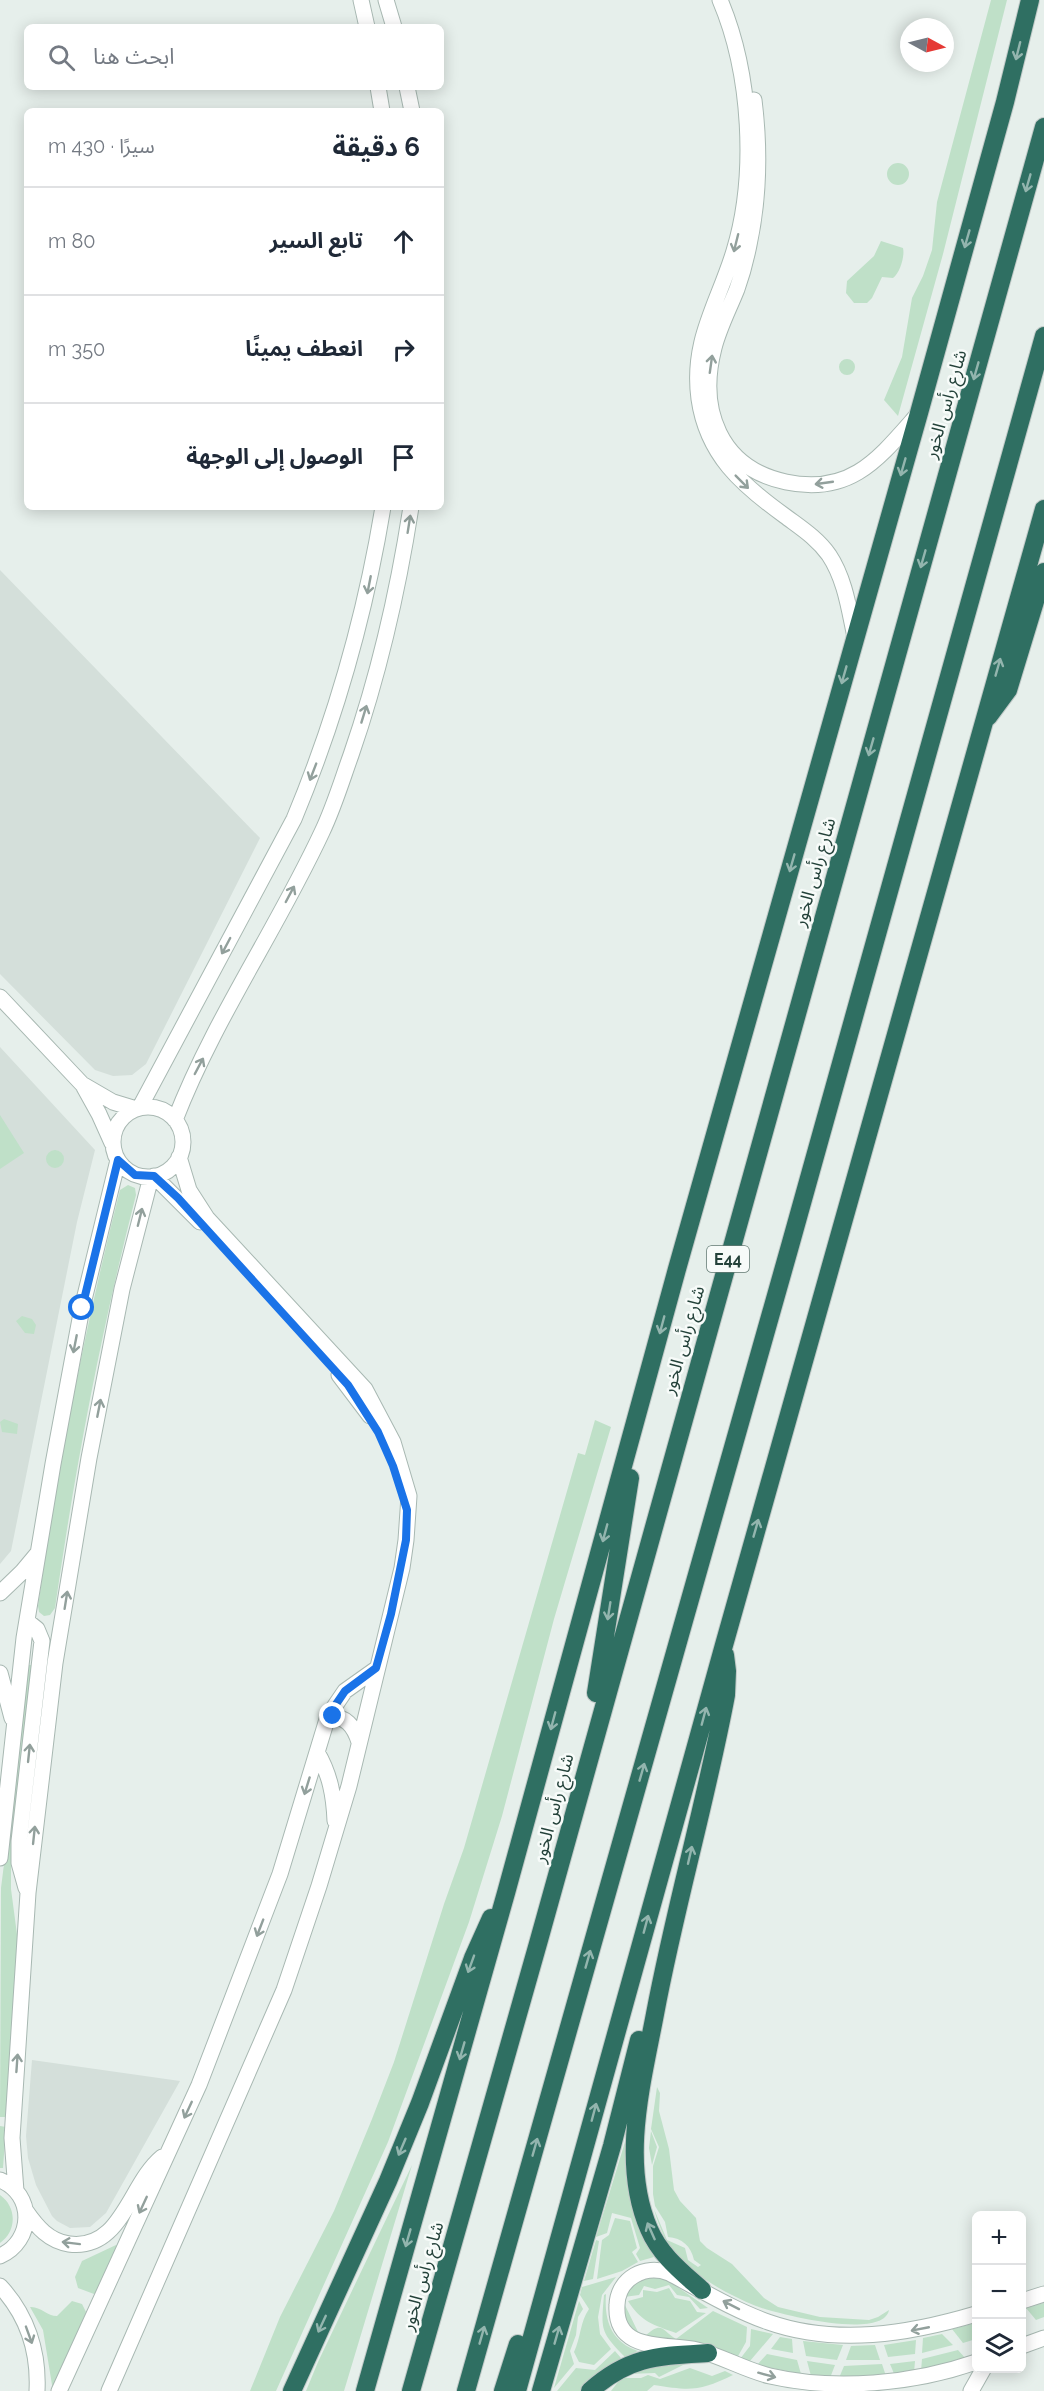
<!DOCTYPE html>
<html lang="ar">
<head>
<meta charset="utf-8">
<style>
  body { margin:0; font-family:Raleway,"Noto Sans Arabic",sans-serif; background:#f6f6f7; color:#1f2937; direction:rtl }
  .controls { position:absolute; right:18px; bottom:18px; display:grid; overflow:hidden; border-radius:9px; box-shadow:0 3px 15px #0003 }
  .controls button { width:54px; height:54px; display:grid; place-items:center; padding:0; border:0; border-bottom:2px solid #e0e1e3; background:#fff; color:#1f2937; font:30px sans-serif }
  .compass { position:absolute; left:900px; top:18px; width:54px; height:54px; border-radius:50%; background:#fff; box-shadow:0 3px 15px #0003; rotate:97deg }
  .stop { position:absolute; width:18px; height:18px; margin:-14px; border:4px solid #1a73e8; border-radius:50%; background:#fff }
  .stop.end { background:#1a73e8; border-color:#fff; box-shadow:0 2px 6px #0008 }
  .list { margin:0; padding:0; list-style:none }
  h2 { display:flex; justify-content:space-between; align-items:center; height:78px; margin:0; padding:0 24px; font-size:26px }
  h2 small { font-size:20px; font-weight:400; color:#747a83 }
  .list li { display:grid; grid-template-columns:39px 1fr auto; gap:18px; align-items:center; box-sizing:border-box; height:108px; padding:0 24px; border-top:2px solid #e0e1e3 }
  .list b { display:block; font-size:22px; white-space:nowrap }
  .list em { font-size:20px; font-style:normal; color:#747a83 }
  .icon { flex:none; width:33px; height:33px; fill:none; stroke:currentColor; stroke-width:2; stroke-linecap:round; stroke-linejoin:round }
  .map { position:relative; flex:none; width:1044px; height:2391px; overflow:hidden; direction:ltr }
  .search { position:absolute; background:#fff; box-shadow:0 3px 15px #0003; left:24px; top:24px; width:420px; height:66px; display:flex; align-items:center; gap:15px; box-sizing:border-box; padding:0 21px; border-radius:9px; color:#747a83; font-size:22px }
  .panel { position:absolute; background:#fff; box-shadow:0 3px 15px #0003; left:24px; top:108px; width:420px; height:402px; border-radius:9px; direction:rtl }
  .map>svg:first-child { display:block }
  .built { fill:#d4dfda }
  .green { fill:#bfe0c8 }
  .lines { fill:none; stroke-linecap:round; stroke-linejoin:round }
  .minor-casing { stroke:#a8b8b2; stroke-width:17 }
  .highway-casing { stroke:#c2cac8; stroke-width:20 }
  .minor { stroke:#fff; stroke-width:15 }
  .highway { stroke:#2f6f62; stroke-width:18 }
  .oneway { stroke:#93b5ae }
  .oneway2 { stroke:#92a09c }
  .route { stroke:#1a73e8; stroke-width:8 }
  .labels { text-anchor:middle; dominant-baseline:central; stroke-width:5; stroke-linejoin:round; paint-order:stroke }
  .shield { fill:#f7fbf9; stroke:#637a73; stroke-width:1.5 }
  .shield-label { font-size:16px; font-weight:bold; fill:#24423a }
  .street-label { font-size:18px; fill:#24423a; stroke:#f7fbf9 }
</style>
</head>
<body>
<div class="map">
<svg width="1044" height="2391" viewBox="0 0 1044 2391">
  <rect width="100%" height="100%" fill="#e6efeb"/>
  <path class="built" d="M0 570 260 838 146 1064 132 1075 113 1076 95 1070 0 974Z
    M0 1047 95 1150 77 1222 11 1551 0 1564Z
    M32 2060 180 2081 106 2213 90 2227 70 2228 57 2221 52 2216 36 2185 28 2158 26 2136Z"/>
  <path class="green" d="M991 0H1007L943 254 898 416 884 400 902 357 912 298 923 276 932 250 937 202Z
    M887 174a11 11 0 1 1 22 0a11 11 0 1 1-22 0Z
    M881 241 903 248C905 256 900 273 893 278L882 277 872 298 867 303H854L846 293 847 281 874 256Z
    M839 367a8 8 0 1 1 16 0a8 8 0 1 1-16 0Z
    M0 1115 24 1153 0 1169Z
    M46 1159a9 9 0 1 1 18 0a9 9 0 1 1-18 0Z
    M128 1185 135 1188 136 1195C101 1331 75 1469 55 1608L50 1615 44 1616 39 1612 38 1606C58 1466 85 1327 120 1190Z
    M22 1316 32 1319 36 1325 34 1334 25 1333 16 1321Z
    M4 1419 18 1424 17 1434 2 1432 0 1422Z
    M595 1420 611 1427 554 1619 502 1816 469 1922 388 2142 276 2391H250L280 2317 334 2211 372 2119 394 2062 444 1904 464 1848 578 1453 585 1455Z
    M29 1665H36L11 1867V1889L18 1942 6 2117H0L1 1888Z
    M657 2087 660 2093 659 2111 669 2149 674 2190 680 2201 696 2218 700 2241 707 2248 732 2264 764 2298 778 2307 820 2317 869 2320 878 2317 889 2310C883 2341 777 2314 756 2306 734 2297 711 2285 692 2270 671 2254 661 2234 654 2209L667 2240 685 2248 688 2260 698 2267 701 2265 694 2260C691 2246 682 2238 668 2237L665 2222 655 2206 653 2194V2166L659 2147 651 2129Z
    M0 2126 6 2127 3 2168H0Z
    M651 2131 657 2147 652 2165 649 2148Z
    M625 2142C628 2150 625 2160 626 2169 630 2201 637 2230 654 2257L640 2261 636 2254 640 2248 631 2218 612 2213 607 2233 596 2237Z
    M412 2165 344 2391H306L318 2362Z
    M0 2195C17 2207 17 2231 0 2243Z
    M615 2218 630 2221 637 2248 632 2252 638 2262 622 2271 597 2279 602 2240 609 2235Z
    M596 2240 599 2241 593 2279 584 2281Z
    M116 2245 117 2249 99 2291 94 2294 78 2288 75 2277 82 2261Z
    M616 2277 602 2295 598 2317 600 2334 611 2349 594 2365 579 2362 574 2352C581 2337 580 2322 589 2309L580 2295 582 2287Z
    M649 2277 666 2279 708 2308 700 2309 689 2297 677 2295 669 2285 655 2289 644 2286 639 2295 624 2297 635 2282Z
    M669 2288 675 2298 690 2301 697 2312 706 2313 676 2333C654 2325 641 2322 628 2301L643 2297V2290L657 2292Z
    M606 2294C604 2320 611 2342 638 2351L625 2357C600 2332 601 2330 604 2295Z
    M72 2301 82 2304 86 2312 53 2391 43 2330 30 2307C40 2306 47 2316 57 2316Z
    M579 2301 583 2309 578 2317 576 2335 570 2351 574 2364 554 2388Z
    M623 2301 639 2334C626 2324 624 2317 623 2301Z
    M1044 2303V2317L1036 2320 1026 2308Z
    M713 2311 747 2327 746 2342 737 2358 673 2341 645 2336C663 2320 662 2331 676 2339Z
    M976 2323V2339L963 2343 952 2329Z
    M751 2329 773 2334 750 2361 740 2359 750 2346Z
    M942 2334 953 2345 922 2353 923 2338Z
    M780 2337 792 2339 793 2353 771 2349Z
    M916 2340 915 2354 888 2357 884 2345Z
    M803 2341 843 2345 837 2360 806 2356Z
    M875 2345 880 2360H846L851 2346Z
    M958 2350 966 2359 921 2371 922 2359Z
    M615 2351 621 2358 582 2391H557L576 2368 595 2370Z
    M767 2354 797 2360 801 2374 757 2365Z
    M807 2361 835 2365 830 2378 811 2376Z
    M915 2361 914 2373 895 2376 890 2364Z
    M687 2363 659 2377 655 2373 627 2374 636 2369Z
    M882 2364 886 2376 839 2378 844 2366Z
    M690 2368 712 2376 725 2371 733 2375C700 2391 691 2391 654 2385L647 2391H611L621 2378H641L648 2375 660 2379Z"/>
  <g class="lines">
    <defs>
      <path id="minor" d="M361 0 367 27
        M386 0 394 27
        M720 0C751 73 757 175 734 251 718 304 691 340 699 399 707 455 742 485 785 516 801 528 817 538 829 555 845 579 849 609 855 637
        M378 87 382 111
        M407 87 412 111
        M754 100C760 148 759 198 749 245 746 260 742 275 737 289 729 309 719 328 714 348 698 410 720 468 786 482 852 496 880 457 919 413
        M0 997 82 1084 113 1102 136 1109
        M84 1087 99 1114 112 1143
        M113 1142a35 35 0 1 1 70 0a35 35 0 1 1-70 0Z
        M140 1107 294 819C336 718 365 616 383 507
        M175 1120C214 1019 277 929 322 832 334 807 342 780 351 755 379 674 398 591 411 507
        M154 1176 200 1222
        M339 1375 370 1416
        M0 1593 22 1572 37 1554
        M0 1673 12 1718
        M328 1716C346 1716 354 1726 359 1742
        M317 1752C330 1774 334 1796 335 1821
        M0 1858 24 1638 53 1464 82 1308 118 1160
        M26 1888 19 1863V1841L42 1641 37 1629 27 1621
        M0 2180C35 2194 34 2241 0 2256
        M16 2191 12 2138 28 1893 55 1663 89 1458 122 1289 151 1177
        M26 2211C37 2227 49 2241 69 2244 122 2251 129 2184 162 2157
        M0 2286C27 2315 39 2352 37 2391
        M1022 2301 1044 2294
        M976 2314C909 2334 836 2346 768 2322 734 2310 701 2290 669 2273 645 2264 618 2278 617 2305 614 2354 669 2343 697 2350 722 2356 745 2370 770 2376 835 2391 913 2384 976 2362
        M1022 2346 1044 2338
        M59 2391 199 2085 280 1874 328 1716 345 1691 376 1669
        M109 2391 284 1990 319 1886 349 1786 402 1568 406 1540 409 1496 393 1442 365 1389 207 1218 189 1190 179 1157
        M971 2391 984 2368"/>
      <path id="highway" d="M988 717 1008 690 1044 572
        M596 1693 630 1478
        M702 2290C682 2272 660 2255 649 2229 620 2162 642 2083 655 2014 675 1907 706 1802 726 1695L727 1671 725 1655
        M292 2391 388 2181 420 2103 473 1958 491 1918
        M365 2391 506 1893 677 1269 919 413 1005 102 1030 0
        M411 2391 539 1940 1044 127
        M466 2391 790 1246 1044 336
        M503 2391 518 2344
        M517 2391 724 1645 1044 509
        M541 2391 612 2146 639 2040
        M590 2391C629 2356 658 2356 708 2353"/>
    </defs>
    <use href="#minor" class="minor-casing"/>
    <use href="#highway" class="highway-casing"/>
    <use href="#minor" class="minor"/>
    <use href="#highway" class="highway"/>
  </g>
  <defs><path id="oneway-shaft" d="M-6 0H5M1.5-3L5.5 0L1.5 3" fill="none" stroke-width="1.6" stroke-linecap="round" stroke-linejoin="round" transform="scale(1.5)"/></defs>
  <g class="oneway">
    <use href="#oneway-shaft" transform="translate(1018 51) rotate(104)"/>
    <use href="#oneway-shaft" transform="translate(1028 183) rotate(106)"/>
    <use href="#oneway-shaft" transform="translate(967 239) rotate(106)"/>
    <use href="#oneway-shaft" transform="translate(976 371) rotate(106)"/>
    <use href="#oneway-shaft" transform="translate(903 467) rotate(106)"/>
    <use href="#oneway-shaft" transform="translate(923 559) rotate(106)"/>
    <use href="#oneway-shaft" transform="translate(998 667) rotate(-74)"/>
    <use href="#oneway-shaft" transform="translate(844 675) rotate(106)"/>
    <use href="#oneway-shaft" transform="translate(871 747) rotate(106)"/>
    <use href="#oneway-shaft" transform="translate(792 863) rotate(106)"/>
    <use href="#oneway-shaft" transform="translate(662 1325) rotate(105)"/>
    <use href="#oneway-shaft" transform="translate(756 1528) rotate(-74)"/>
    <use href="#oneway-shaft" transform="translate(605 1533) rotate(105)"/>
    <use href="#oneway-shaft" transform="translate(609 1611) rotate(99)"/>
    <use href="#oneway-shaft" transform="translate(704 1716) rotate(-75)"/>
    <use href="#oneway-shaft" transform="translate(553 1721) rotate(105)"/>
    <use href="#oneway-shaft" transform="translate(642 1772) rotate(-74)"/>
    <use href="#oneway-shaft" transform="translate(690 1855) rotate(-77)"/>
    <use href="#oneway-shaft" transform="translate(646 1924) rotate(-75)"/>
    <use href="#oneway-shaft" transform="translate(588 1959) rotate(-74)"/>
    <use href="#oneway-shaft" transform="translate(471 1964) rotate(110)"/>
    <use href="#oneway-shaft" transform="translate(462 2051) rotate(106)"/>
    <use href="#oneway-shaft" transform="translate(594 2112) rotate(-75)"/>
    <use href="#oneway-shaft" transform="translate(402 2147) rotate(113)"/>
    <use href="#oneway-shaft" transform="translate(535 2147) rotate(-74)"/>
    <use href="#oneway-shaft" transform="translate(651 2231) rotate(-114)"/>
    <use href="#oneway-shaft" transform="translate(408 2238) rotate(106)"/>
    <use href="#oneway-shaft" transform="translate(322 2324) rotate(115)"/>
    <use href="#oneway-shaft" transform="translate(482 2335) rotate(-74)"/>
    <use href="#oneway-shaft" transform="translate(557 2335) rotate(-74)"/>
  </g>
  <g class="oneway2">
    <use href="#oneway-shaft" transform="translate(736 243) rotate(104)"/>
    <use href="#oneway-shaft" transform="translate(711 364) rotate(-82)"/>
    <use href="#oneway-shaft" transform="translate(742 482) rotate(45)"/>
    <use href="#oneway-shaft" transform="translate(824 483) rotate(172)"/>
    <use href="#oneway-shaft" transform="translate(409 524) rotate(-81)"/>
    <use href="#oneway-shaft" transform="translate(369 585) rotate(101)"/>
    <use href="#oneway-shaft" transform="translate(364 714) rotate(-73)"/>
    <use href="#oneway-shaft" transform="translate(313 772) rotate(111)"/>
    <use href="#oneway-shaft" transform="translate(290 894) rotate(-62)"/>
    <use href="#oneway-shaft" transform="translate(226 946) rotate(118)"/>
    <use href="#oneway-shaft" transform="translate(199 1066) rotate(-62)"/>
    <use href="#oneway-shaft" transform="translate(140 1217) rotate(-76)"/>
    <use href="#oneway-shaft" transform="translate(75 1344) rotate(101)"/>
    <use href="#oneway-shaft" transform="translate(99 1408) rotate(-79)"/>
    <use href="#oneway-shaft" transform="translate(66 1600) rotate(-81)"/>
    <use href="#oneway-shaft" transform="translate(29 1753) rotate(-84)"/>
    <use href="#oneway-shaft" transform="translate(307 1786) rotate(107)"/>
    <use href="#oneway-shaft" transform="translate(34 1835) rotate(-84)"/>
    <use href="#oneway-shaft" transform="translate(260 1928) rotate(111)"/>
    <use href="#oneway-shaft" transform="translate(17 2063) rotate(-86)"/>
    <use href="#oneway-shaft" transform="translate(188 2110) rotate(115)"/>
    <use href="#oneway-shaft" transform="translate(143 2205) rotate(115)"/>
    <use href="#oneway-shaft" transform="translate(71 2243) rotate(-173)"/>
    <use href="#oneway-shaft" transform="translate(731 2305) rotate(-153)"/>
    <use href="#oneway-shaft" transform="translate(920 2329) rotate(169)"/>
    <use href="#oneway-shaft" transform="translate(29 2335) rotate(70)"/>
    <use href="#oneway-shaft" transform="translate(767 2375) rotate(15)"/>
  </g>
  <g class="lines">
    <path class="route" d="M82 1308 118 1160 135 1175 154 1176 178 1198 348 1385 378 1432 393 1466 407 1510 406 1540 391 1614 376 1668 345 1691 328 1716H333"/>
  </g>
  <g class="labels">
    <rect class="shield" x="707" y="1246" width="42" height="26" rx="4.5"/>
    <g class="shield-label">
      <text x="728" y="1259">E44</text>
    </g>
    <g class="street-label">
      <text transform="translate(945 404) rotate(-74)">شارع رأس الخور</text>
      <text transform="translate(814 872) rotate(-74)">شارع رأس الخور</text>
      <text transform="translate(683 1340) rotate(-74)">شارع رأس الخور</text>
      <text transform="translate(553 1808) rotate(-75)">شارع رأس الخور</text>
      <text transform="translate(422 2276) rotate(-74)">شارع رأس الخور</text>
    </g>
  </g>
</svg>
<div class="controls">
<button>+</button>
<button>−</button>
<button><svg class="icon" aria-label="layers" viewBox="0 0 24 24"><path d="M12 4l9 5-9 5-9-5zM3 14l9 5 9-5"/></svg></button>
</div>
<svg class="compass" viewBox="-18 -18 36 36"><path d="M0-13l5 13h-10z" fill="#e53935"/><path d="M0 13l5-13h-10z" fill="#747a83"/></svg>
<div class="stop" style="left:82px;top:1308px"></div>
<div class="stop end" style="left:333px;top:1716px"></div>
<div class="search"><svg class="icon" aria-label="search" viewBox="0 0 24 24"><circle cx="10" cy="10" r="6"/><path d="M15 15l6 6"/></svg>ابحث هنا</div>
<section class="panel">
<h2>6 دقيقة<small>سيرًا · 430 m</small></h2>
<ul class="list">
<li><svg class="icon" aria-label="ahead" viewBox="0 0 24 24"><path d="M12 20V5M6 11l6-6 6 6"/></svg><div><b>تابع السير</b></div><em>80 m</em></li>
<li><svg class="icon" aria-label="right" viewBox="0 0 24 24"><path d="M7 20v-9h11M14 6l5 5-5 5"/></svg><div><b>انعطف يمينًا</b></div><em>350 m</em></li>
<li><svg class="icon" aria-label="arrive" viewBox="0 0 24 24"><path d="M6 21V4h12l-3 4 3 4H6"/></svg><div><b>الوصول إلى الوجهة</b></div></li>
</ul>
</section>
</div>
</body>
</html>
